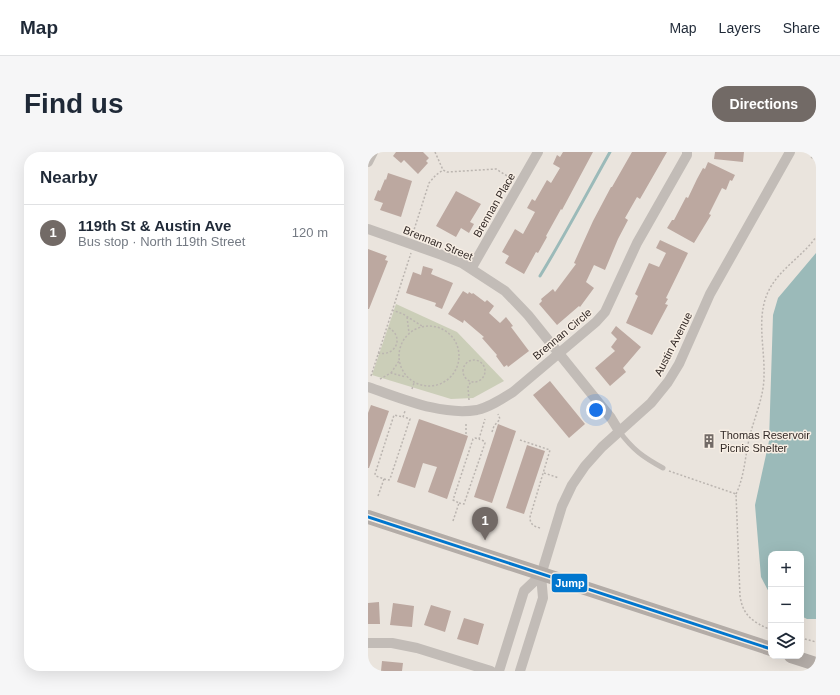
<!DOCTYPE html>
<html lang="en">
<head>
<meta charset="utf-8">
<style>
  body { margin:0; font-family:Arial,sans-serif; background:#f6f6f7; color:#1f2937 }
  .controls { position:absolute; right:12px; bottom:12px; display:grid; overflow:hidden; border-radius:8px; box-shadow:0 4px 16px #0002 }
  .controls button { width:36px; height:36px; display:grid; place-items:center; padding:0; border:0; border-bottom:1px solid #e0e1e3; background:#fff; color:#1f2937; font:20px sans-serif }
  .you { position:absolute; left:228px; top:258px; width:14px; height:14px; margin:-10px; border:3px solid #fff; border-radius:50%; background:#1a73e8; box-shadow:0 0 0 6px #1a73e833 }
  .badge { display:grid; place-items:center; width:26px; height:26px; border-radius:50%; background:#726a66; color:#fff; font-size:13px; font-weight:700 }
  .pin { position:absolute; translate:-50% -33px; filter:drop-shadow(0 1px 2px #0008) }
  .pin::after { content:''; position:absolute; top:21px; width:14px; height:12px; background:inherit; clip-path:polygon(0 0,100% 0,50% 100%) }
  .list { margin:0; padding:0; list-style:none }
  h2 { display:flex; justify-content:space-between; align-items:center; height:52px; margin:0; padding:0 16px; font-size:17px }
  h2 small { font-size:13px; font-weight:400; color:#747a83 }
  .list li { display:grid; grid-template-columns:26px 1fr auto; gap:12px; align-items:center; box-sizing:border-box; height:56px; padding:0 16px; border-top:1px solid #e0e1e3 }
  .list b { display:block; font-size:15px; white-space:nowrap }
  .list p { margin:0; font-size:13px; white-space:nowrap; color:#747a83 }
  .list em { font-size:13px; font-style:normal; color:#747a83 }
  .icon { flex:none; width:22px; height:22px; fill:none; stroke:currentColor; stroke-width:2; stroke-linecap:round; stroke-linejoin:round }
  .map { position:relative; flex:none; width:448px; height:519px; overflow:hidden; border-radius:16px }
  header { display:flex; align-items:center; gap:24px; box-sizing:border-box; height:56px; padding:0 20px; background:#fff; border-bottom:1px solid #e0e1e3 }
  header strong { font-size:19px }
  nav { display:flex; gap:22px; margin-inline-start:auto; font-size:14px }
  .intro { display:flex; align-items:center; justify-content:space-between; box-sizing:border-box; height:96px; padding:0 24px }
  h1 { margin:0; font-size:28px }
  .button { padding:10px 18px; border-radius:16px; background:#726a66; color:#fff; font-size:14px; font-weight:700 }
  main { display:flex; gap:24px; padding:0 24px }
  aside { flex:1; background:#fff; border-radius:16px; box-shadow:0 4px 16px #0002 }
  .map>svg:first-child { display:block }
  .green { fill:#cbceb8 }
  .water { fill:#9bbab9 }
  .lines { fill:none; stroke-linecap:round; stroke-linejoin:round }
  .stream { stroke:#9bbab9; stroke-width:3 }
  .building { fill:#bca8a0 }
  .path { stroke:#bbb5b0; stroke-width:1.5; stroke-dasharray:2 2; stroke-linecap:butt }
  .lane { stroke:#c2bcb7; stroke-width:5 }
  .street { stroke:#c2bcb7; stroke-width:10 }
  .secondary { stroke:#b3aca7; stroke-width:14 }
  .bus-1-casing { stroke:#f7eee4; stroke-width:6 }
  .bus-1 { stroke:#0076ce; stroke-width:3 }
  .labels { text-anchor:middle; dominant-baseline:central; stroke-width:3; stroke-linejoin:round; paint-order:stroke }
  .street-label { font-size:11px; fill:#322926; stroke:#f7eee4 }
  .poi-label { font-size:11px; fill:#322926; stroke:#f7eee4; text-anchor:start }
  .line-badge { stroke:#f7eee4; stroke-width:1.5 }
  .badge-label { font-size:11px; text-anchor:middle; font-weight:bold; fill:#fff }
</style>
</head>
<body>
<header>
<strong>Map</strong>
<nav><a>Map</a><a>Layers</a><a>Share</a></nav>
</header>
<div class="intro"><h1>Find us</h1><a class="button">Directions</a></div>
<main>
<aside>
<h2>Nearby<small></small></h2>
<ul class="list">
<li><span class="badge">1</span><div><b>119th St &amp; Austin Ave</b><p>Bus stop · North 119th Street</p></div><em>120 m</em></li>
</ul>
</aside>
<div class="map">
<svg width="448" height="519" viewBox="0 0 448 519">
  <rect width="100%" height="100%" fill="#eae4dd"/>
  <path class="green" d="M28 152 89 180 136 229 105 246 83 247 4 223Z"/>
  <path class="water" d="M448 101V467H439L433 464V402H403V444L393 425 387 353 401 289 405 163 410 146Z"/>
  <g class="lines">
    <path class="stream" d="M172 124C197 83 219 41 242 0"/>
  </g>
  <path class="building" d="M28 0H55L61 6 58 9 60 11 50 22 36 8 33 11 25 4Z
    M195 0H225L194 58 193 57 178 84 179 85 170 101 168 100 156 122 137 111 141 104 134 100 147 77 155 82 167 60 159 56 164 47 167 49 179 28 183 31 192 16 185 12 189 3 192 5Z
    M264 0H299L272 47 269 45 257 66 260 68 250 87 237 118 226 113 218 130 226 136 212 155 211 154 189 173 171 152 174 149 173 147 185 137 187 140 208 112 206 111 225 69 243 35H244Z
    M347 0H376L375 10 346 7Z
    M340 10 367 23 364 29 362 28 358 38 354 36 341 62 343 63 326 91 299 76 304 68H306L318 45 320 46 329 27 335 16 337 17Z
    M20 21 44 29 33 65 12 58 15 51 6 48 10 38 12 39 17 27 18 28Z
    M88 39 113 52 102 70 106 72 101 81 93 76 88 85 68 74Z
    M292 88 320 101 298 146 300 147 297 152 300 153 284 183 258 171 270 144 267 142 281 111 291 115 298 101 288 96Z
    M0 97 19 104 17 108 20 109 1 157H0Z
    M55 114 65 117 63 122 85 131 74 157 67 154 68 151 38 141 45 120 53 123Z
    M95 139 100 142 101 140 104 142 105 141 117 150 119 148 126 154 121 161 132 171 138 165 145 174 143 175 161 199 140 215 139 213 136 215 128 204 129 203 114 186 116 185 96 168 95 171 80 162Z
    M248 174 273 195 255 216 258 220 242 234 227 216 247 199 243 195 249 187 243 181Z
    M182 229 217 272 201 286 165 243Z
    M3 253 21 259 1 316H0V261Z
    M51 267 100 284 79 347 60 340 69 315 55 311 47 336 29 330Z
    M130 272 148 279 124 351 106 345Z
    M159 293 177 299 156 362 138 356Z
    M11 450 12 472H0V451Z
    M25 451 46 454 44 475 22 473Z
    M63 453 83 459 77 480 56 473Z
    M96 466 116 472 110 493 89 487Z
    M14 509 35 511 34 519H13Z"/>
  <g class="lines">
    <path class="path" d="M67 0 75 18 79 20 128 17 144 27
      M443 5 448 8
      M45 81 61 31 68 23 75 18
      M24 158 35 162 54 174
      M39 165 41 181
      M31 204a30 30 0 1 1 60 0a30 30 0 1 1-60 0Z
      M10 201C29 205 37 183 19 175
      M95 219a11 11 0 1 1 22 0a11 11 0 1 1-22 0Z
      M23 221 31 209
      M3 224 43 101
      M12 227 23 221 38 225
      M44 237 46 231
      M101 248 100 235 103 229
      M98 272V282
      M124 280 126 274 132 267 130 262
      M152 288 182 298 162 365C162 372 165 374 172 376
      M301 319 368 342 372 444C375 464 385 470 403 478
      M176 321 191 326
      M16 327 21 328 22 327 42 267 36 265
      M368 342C377 323 377 303 382 283 387 264 396 244 396 224 397 196 388 166 400 140 411 117 434 105 448 85
      M10 344 16 327 8 324 7 322 26 263 35 265 37 259
      M91 351 96 352 117 291 116 289 111 287
      M85 369 91 351 85 348 105 287 107 286 111 287 117 267
      M117 388 119 380
      M433 486 448 490"/>
    <path class="lane" d="M251 279C265 298 275 305 295 316"/>
    <path class="street" d="M0 10 5 0
      M0 77 74 103 94 111 137 139 160 163 243 266 251 279
      M103 117 170 0
      M0 235C33 246 73 264 109 258 122 255 134 247 145 240L228 170 237 160 269 91 319 3V0
      M0 491H24L49 496 123 519
      M131 519 156 439 173 423
      M152 519 175 446 173 423 194 354 204 333 217 314 234 295 283 251 300 230 311 212 342 142 422 0"/>
    <path class="secondary" d="M0 365 403 497
      M423 504 448 512"/>
    <defs>
      <path id="bus-1" d="M0 365 403 497"/>
    </defs>
    <use href="#bus-1" class="bus-1-casing"/>
    <use href="#bus-1" class="bus-1"/>
  </g>
  <defs>
    <symbol id="building-bare" viewBox="-9 -9 18 18"><path d="M-4-6H4V6H1V3H-1V6H-4ZM-2.5-4.3h1.7v1.8h-1.7ZM.8-4.3h1.7v1.8H.8ZM-2.5-1h1.7V.8h-1.7ZM.8-1h1.7V.8H.8Z" fill="#726a66" stroke="#f7eee4" stroke-width="2.5" paint-order="stroke"/></symbol>
  </defs>
  <g fill-rule="evenodd">
    <use href="#building-bare" x="331" y="279" width="20" height="20"/>
  </g>
  <g class="labels">
    <g class="street-label">
      <text transform="translate(126 53) rotate(-60)">Brennan Place</text>
      <text transform="translate(70 91) rotate(22)">Brennan Street</text>
      <text transform="translate(194 182) rotate(-40)">Brennan Circle</text>
      <text transform="translate(305 192) rotate(-63)">Austin Avenue</text>
    </g>
    <g class="poi-label">
      <text x="352" y="283">Thomas Reservoir<tspan x="352" dy="13">Picnic Shelter</tspan></text>
    </g>
  </g>
  <rect class="line-badge" x="183" y="421" width="37" height="20" rx="4" fill="#0076ce"/>
  <g class="badge-label">
    <text x="202" y="435">Jump</text>
  </g>
</svg>
<div class="controls">
<button>+</button>
<button>−</button>
<button><svg class="icon" aria-label="layers" viewBox="0 0 24 24"><path d="M12 4l9 5-9 5-9-5zM3 14l9 5 9-5"/></svg></button>
</div>
<div class="you"></div>
<div class="pin badge" style="left:117px;top:388px">1</div>
</div>
</main>
</body>
</html>
